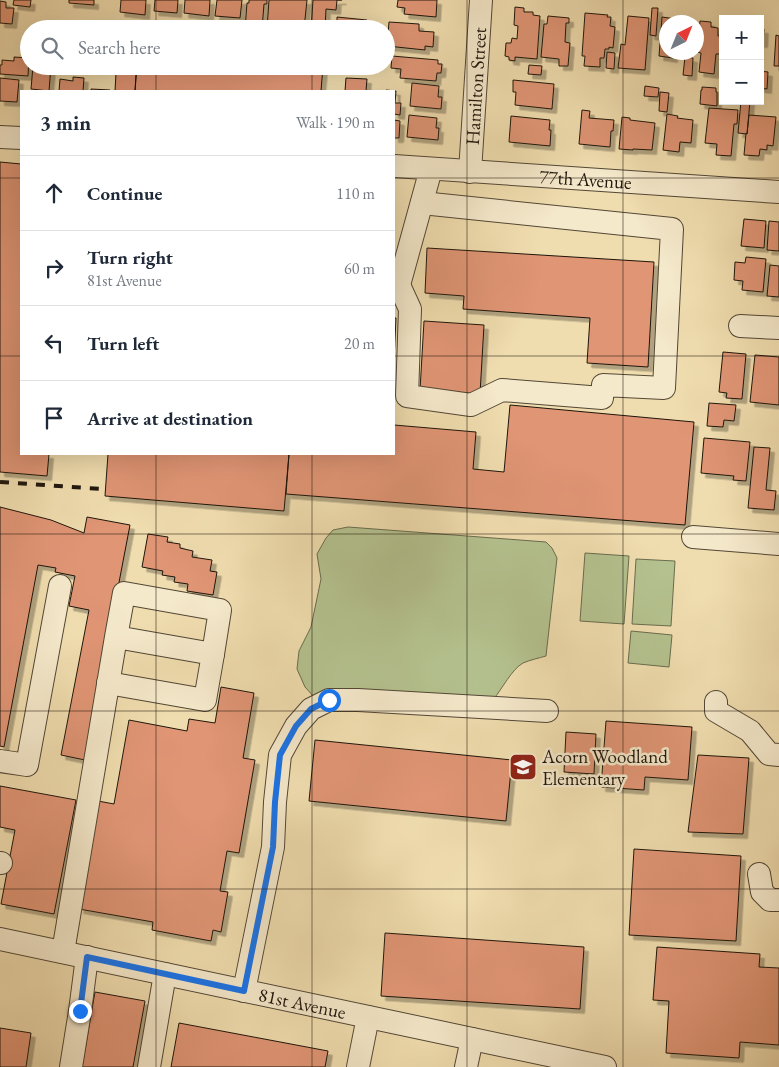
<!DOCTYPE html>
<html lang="en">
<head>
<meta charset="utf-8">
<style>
  body { margin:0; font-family:"EB Garamond",serif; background:#f6f6f7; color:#1f2937 }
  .controls { position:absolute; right:15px; top:15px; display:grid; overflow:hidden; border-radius:0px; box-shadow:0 5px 20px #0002 }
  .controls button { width:45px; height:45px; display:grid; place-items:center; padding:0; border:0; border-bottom:1px solid #e0e1e3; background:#fff; color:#1f2937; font:25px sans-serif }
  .compass { position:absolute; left:659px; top:15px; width:45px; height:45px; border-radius:50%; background:#fff; box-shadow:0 5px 20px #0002; rotate:43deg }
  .stop { position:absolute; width:15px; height:15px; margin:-11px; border:4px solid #1a73e8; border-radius:50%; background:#fff }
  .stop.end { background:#1a73e8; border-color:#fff; box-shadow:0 1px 5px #0008 }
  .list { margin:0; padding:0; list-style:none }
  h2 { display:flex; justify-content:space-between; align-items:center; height:65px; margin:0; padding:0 20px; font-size:21px }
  h2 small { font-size:16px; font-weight:400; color:#747a83 }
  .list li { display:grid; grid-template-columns:32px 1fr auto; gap:15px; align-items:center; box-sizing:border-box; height:75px; padding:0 20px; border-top:1px solid #e0e1e3 }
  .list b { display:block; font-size:19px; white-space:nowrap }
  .list p { margin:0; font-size:16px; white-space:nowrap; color:#747a83 }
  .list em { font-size:16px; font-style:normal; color:#747a83 }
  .icon { flex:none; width:28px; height:28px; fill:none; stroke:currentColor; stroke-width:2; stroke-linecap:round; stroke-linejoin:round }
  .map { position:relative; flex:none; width:779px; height:1067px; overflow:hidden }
  .search { position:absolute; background:#fff; box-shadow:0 5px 20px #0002; left:20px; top:20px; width:375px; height:55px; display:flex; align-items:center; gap:12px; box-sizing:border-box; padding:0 18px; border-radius:28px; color:#747a83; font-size:19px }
  .panel { position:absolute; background:#fff; box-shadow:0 5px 20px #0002; left:20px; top:90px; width:375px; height:365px; border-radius:0px }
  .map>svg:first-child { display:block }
  .grass { fill:#b4c28f; stroke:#696c4e }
  .building { fill:#e09574; stroke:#1e150c; filter:url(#shadow) }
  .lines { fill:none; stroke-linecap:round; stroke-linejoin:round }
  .minor-casing { stroke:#524735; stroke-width:24 }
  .minor { stroke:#f5e9cb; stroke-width:22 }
  .rail { stroke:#1e150c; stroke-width:4; stroke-dasharray:9 9; stroke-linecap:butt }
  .route { stroke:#1a73e8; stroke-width:6 }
  .grid { fill:none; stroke:#1e150c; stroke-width:1; stroke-opacity:0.55 }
  .labels { text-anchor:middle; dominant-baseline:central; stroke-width:5; stroke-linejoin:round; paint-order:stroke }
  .street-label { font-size:19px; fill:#1e150c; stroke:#f5e9cb }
  .poi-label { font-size:19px; fill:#1e150c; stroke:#f5e9cb; text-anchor:start }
</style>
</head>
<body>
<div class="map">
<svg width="779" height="1067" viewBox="0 0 779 1067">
  <defs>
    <filter id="shadow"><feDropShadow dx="4.5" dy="4.5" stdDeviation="0" flood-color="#0004"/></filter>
  </defs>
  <rect width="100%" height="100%" fill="#f0ddaf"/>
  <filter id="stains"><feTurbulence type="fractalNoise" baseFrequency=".004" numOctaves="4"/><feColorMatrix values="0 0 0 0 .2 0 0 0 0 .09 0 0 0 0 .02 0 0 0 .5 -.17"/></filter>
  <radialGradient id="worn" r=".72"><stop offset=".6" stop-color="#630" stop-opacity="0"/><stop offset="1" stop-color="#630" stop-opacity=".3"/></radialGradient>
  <path class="grass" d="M348 527 546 542 552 548 557 558 546 656C539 658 530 660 523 663 512 669 502 689 493 700L315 698 305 687 297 669 299 651 311 627 321 579 317 554 326 538 333 530Z
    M585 553 629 556 624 624 580 621Z
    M636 559 675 561 671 626 632 624Z
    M631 631 672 635 669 667 628 663Z"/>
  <path class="building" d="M14 0H31L30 7 13 5Z
    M69 0H94V5L69 3Z
    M121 0H146L145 15 120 12Z
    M155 0H178L177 13 154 11Z
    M185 0H210L209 16 184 13Z
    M217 0H242L240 18 215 16Z
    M249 0H267V4H264L262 29H245L247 3H249Z
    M269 0H307L304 29H267Z
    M313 0H342H337L336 10 326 9 325 29H311Z
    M398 0H437L436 17 404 14 405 8 397 7Z
    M0 1 6 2V8H14L12 24 0 23Z
    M515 7 524 8V12H533V15L540 16 537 59 515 57V61L509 60V57L505 56 506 43H511L512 38 517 39 518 26 514 25Z
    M652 8H658L656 36 650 35Z
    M585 13 608 15 607 17H611L610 26 615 27 613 48 609 47V49H605L604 58H600V67L584 66 585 56H582Z
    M548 16 569 18V23H566L565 42 570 43 568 66H559V59L541 57 544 24H547Z
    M628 16 649 18 645 70 618 68 621 44 625 45Z
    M337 17 367 20V29H337Z
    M662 17 676 19V22H666V52H682V54L673 53V58L659 56Z
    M700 21 711 22V27L718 28V36H723V54H716L714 74 699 72 701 53 697 52Z
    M96 22 106 23V29H95Z
    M389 22 419 24V31L434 32 433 47 425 46V50L387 46Z
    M760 29H764L763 43H760Z
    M776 35 779 36V66H774Z
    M607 52 615 53 614 69 606 68Z
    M392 56 438 60V64H442L441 73H437L436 81 400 78 401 69 391 68Z
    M14 57 29 58 28 76 0 74V65H2V60L14 61Z
    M685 57 693 58 692 76 683 75Z
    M722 60H723V78H721Z
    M529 65 542 66 541 75 528 74Z
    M33 66H51L49 91 31 89Z
    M137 66H323L321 91H135Z
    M760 71 768 72 767 89 760 88Z
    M116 73 136 74 135 91H115Z
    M73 77 84 78 83 91H59L60 79 73 81Z
    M0 78 19 80 17 102 0 101Z
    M346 78 367 79 366 91H345Z
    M513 80 554 84 552 109 515 105 516 92H513Z
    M412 83 439 86 438 97H442L441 109 410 106Z
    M645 86 659 88 658 97 644 96Z
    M702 87 716 88V92H717V106L700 104 701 90H702Z
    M91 89 110 90V91H91Z
    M386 90 396 91 395 103H401L400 115 394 114V91H386Z
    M660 92 669 93 667 112 659 111Z
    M741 101H750L747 134 738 133Z
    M709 108 738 110 737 124H734L731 156 716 155 717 144 705 143Z
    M582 110 590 111 589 118 614 120 613 131H611L610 147 579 144Z
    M667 114 678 116 677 118 693 120 691 143 680 142 679 152 663 150Z
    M409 115 437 118 436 128H439L438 140 407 137Z
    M749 115 776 117 773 146 767 145V150L760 149 759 156 744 155 746 133 747 134Z
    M511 116 550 120 549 130H551L550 146 509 142Z
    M622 117 630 118V120L655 123 652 150 633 149V150L619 149Z
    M394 120 400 121 399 138H394Z
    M0 162 21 164V454H49L47 476 0 472Z
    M744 219 766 221 764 248 741 246Z
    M769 221 779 222V251L767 250Z
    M427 248 654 262 648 367 587 363 590 318 463 309 464 296 425 293Z
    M746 257 766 259 763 292 742 290 743 281 734 280 735 262 745 263Z
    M770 265 779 266V297L767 296Z
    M394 318H396L394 361Z
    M424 321 484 325 480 394 420 390Z
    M723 352 746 354 742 399 726 398 727 393 719 392Z
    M755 355 779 357V405L750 402Z
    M709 403 736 405 734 421 724 420 723 427 707 426Z
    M510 405 694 422 685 525 286 494 289 454H394V425L476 432 473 469 504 472Z
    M704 438 750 442 746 481 733 480 734 476 701 473Z
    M754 447 770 448 766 490 776 491 774 510 748 508Z
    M108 454H289L284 511 105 496Z
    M0 507 51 520 84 533 87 517 130 525 85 760 61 755 89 610 69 606 75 576 55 572 56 568 38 565 4 747 0 746Z
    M148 534 168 537 167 542 180 544V548L193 551 192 557 212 560 210 571 217 572 213 595 187 591 188 584 174 582 175 577 162 575 163 571 142 567Z
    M221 687 254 693 243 758 255 760 239 853 227 851 220 891 228 892 221 932 213 930 211 941 152 930 153 922 79 909 98 801 114 804 129 720 187 731 189 719 215 723Z
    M606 721 692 727 688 780 645 777 644 790 601 787Z
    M566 732 596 734 594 774 564 772Z
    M315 740 512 760 506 821 309 801Z
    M698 755 749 758 743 834 688 832Z
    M0 786 76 800 54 914 1 904 15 830 0 827Z
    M634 849 741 856 736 941 629 935Z
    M385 933 584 947 580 1009 381 996Z
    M657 947 760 954 759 967 779 968V1045L740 1042 739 1058 666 1053 669 1001 653 1000Z
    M95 992 145 1001 133 1067H82Z
    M179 1023 328 1051 325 1067H171Z
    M0 1028 31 1033 26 1067H0Z"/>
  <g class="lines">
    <defs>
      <g id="minor">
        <path d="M0 137 21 138"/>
        <path id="s1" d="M394 166 779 192"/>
        <path id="s2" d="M470 172 481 0"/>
        <path d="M394 284 399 285 431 169"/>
        <path d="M399 285 410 309 407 396 471 405 502 390 602 398 603 385 664 388 672 229 422 203"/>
        <path d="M740 326 779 328"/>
        <path d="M693 537 779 544"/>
        <path d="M108 683 205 700 213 654"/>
        <path d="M716 702V711L750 731 769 754 779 755"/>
        <path d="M0 761 27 765 60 586"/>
        <path d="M0 863H1"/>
        <path d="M759 874 762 892 770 900H779"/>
        <path id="s3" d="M0 939 605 1067"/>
        <path d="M63 952 116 637 213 654 220 610 124 593 116 637"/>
        <path d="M244 991 273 847 275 802 280 755 296 726 311 709 329 700H358L547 711"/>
        <path d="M71 1067 80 1011 87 957"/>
        <path d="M149 1067 165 974"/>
        <path d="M358 1067 368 1017"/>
        <path d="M466 1067 472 1039"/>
      </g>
    </defs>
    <use href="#minor" class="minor-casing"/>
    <use href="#minor" class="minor"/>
    <path class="rail" d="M0 482 102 489"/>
  </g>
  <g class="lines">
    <path class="route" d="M80 1011 87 957 244 991 273 847 275 802 280 755 296 726 311 709 329 700"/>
  </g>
  <path class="grid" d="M156 0V29M312 0V29M467 0V1067M623 0V1067M156 66V91M312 66V91M0 178H21M394 178H779M0 356H21M394 356H779M156 454V1067M312 454V1067M0 534H779M0 711H779M0 889H779"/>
  <defs>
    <symbol id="school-square" viewBox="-11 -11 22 22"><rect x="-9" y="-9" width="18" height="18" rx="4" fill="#8f2418" stroke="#f5e9cb"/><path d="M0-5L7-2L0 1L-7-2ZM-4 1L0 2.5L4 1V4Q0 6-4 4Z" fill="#fff"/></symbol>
  </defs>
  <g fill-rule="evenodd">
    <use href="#school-square" x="507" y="751" width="32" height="32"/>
  </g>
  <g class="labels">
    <g class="street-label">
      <text stroke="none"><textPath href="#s2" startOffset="86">Hamilton Street</textPath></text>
      <text stroke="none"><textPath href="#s1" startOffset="192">77th Avenue</textPath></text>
      <text stroke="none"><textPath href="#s3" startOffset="309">81st Avenue</textPath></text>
    </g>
    <g class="poi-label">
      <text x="542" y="756">Acorn Woodland<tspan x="542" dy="22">Elementary</tspan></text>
    </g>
  </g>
  <rect width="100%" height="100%" filter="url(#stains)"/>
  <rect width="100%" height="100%" fill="url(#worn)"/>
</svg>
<div class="controls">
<button>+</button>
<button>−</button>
</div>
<svg class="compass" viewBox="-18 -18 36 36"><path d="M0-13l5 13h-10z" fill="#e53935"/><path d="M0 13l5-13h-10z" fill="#747a83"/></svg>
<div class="stop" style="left:329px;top:700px"></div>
<div class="stop end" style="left:80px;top:1011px"></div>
<div class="search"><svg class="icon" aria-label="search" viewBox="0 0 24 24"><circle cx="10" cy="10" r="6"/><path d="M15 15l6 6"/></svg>Search here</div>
<section class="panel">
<h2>3 min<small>Walk · 190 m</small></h2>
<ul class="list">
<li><svg class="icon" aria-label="ahead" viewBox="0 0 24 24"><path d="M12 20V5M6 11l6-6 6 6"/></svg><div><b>Continue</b></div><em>110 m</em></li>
<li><svg class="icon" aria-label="right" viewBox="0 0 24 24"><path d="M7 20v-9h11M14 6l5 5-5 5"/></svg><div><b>Turn right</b><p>81st Avenue</p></div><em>60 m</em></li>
<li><svg class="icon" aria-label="left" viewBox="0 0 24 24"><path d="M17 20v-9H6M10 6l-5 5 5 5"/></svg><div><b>Turn left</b></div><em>20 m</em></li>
<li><svg class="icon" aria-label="arrive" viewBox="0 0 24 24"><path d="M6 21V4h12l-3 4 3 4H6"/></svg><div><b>Arrive at destination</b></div></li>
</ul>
</section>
</div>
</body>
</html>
